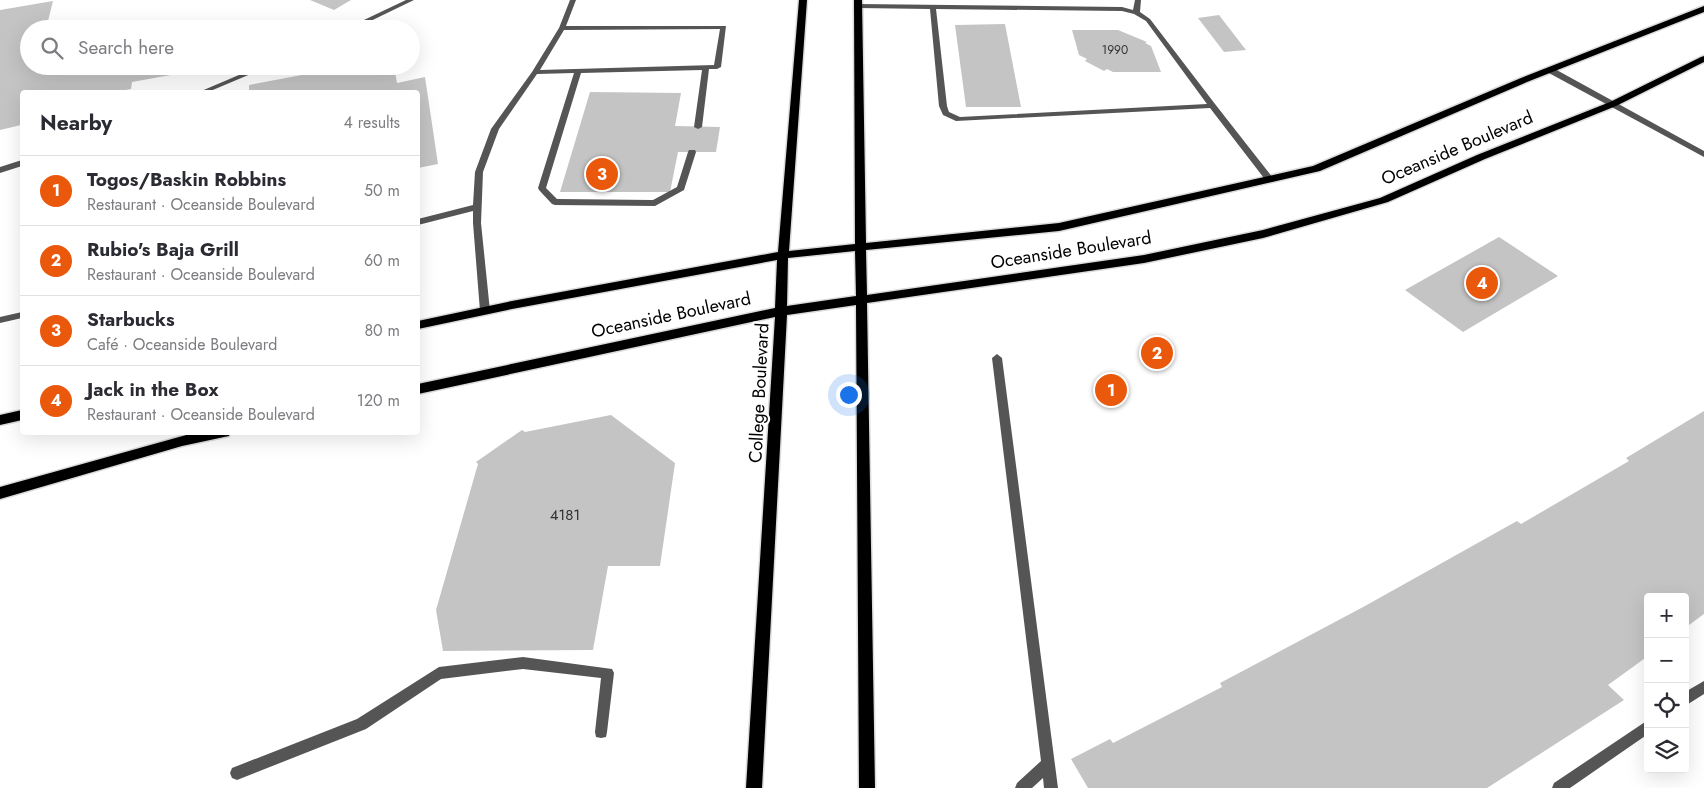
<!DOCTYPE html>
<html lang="en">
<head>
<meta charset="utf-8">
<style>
  body { margin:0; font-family:Jost,sans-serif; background:#f7f7f7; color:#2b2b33 }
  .controls { position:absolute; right:15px; bottom:15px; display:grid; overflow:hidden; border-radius:5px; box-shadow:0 5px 20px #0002 }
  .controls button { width:45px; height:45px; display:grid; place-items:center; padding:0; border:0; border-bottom:1px solid #e1e1e2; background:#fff; color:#2b2b33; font:25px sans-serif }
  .you { position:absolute; left:848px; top:394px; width:18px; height:18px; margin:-12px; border:4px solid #fff; border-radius:50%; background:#1a73e8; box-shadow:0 0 0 8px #1a73e833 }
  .badge { display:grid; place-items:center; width:32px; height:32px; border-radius:50%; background:#ea580c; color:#fff; font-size:16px; font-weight:700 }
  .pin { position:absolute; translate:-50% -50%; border:2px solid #fff; box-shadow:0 1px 5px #0006 }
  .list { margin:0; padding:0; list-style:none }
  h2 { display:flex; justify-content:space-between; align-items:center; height:65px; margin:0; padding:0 20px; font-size:21px }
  h2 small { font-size:16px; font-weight:400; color:#7c7c81 }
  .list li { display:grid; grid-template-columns:32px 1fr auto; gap:15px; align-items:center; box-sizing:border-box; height:70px; padding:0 20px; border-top:1px solid #e1e1e2 }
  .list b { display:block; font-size:19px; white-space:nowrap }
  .list p { margin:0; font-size:16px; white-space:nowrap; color:#7c7c81 }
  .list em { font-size:16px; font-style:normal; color:#7c7c81 }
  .icon { flex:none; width:28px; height:28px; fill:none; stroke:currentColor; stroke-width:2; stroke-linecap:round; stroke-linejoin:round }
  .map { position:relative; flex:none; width:1704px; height:788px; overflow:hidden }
  .search { position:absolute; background:#fff; box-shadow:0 5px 20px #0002; left:20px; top:20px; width:400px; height:55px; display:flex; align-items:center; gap:12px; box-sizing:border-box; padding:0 18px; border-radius:28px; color:#7c7c81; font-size:19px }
  .panel { position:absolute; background:#fff; box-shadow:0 5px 20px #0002; left:20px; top:90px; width:400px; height:345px; border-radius:5px }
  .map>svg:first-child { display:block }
  .building { fill:#c4c4c4 }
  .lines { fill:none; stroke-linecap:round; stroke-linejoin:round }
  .primary-casing { stroke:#dbdbdb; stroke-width:3 }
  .lane { fill:#555; fill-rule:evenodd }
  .street { fill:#555; fill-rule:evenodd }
  .primary { fill:#000; fill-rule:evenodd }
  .labels { text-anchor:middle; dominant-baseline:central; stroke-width:4.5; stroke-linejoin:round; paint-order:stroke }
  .far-number-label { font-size:12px; fill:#313131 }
  .number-label { font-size:15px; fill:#313131 }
  .street-label { font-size:18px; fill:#000; stroke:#fff }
</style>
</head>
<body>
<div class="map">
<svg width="1704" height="788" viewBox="0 0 1704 788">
  <rect width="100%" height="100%" fill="#fff"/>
  <path class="building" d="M310 0H351L334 10Z
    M53 1 46 29H29V66H36L35 70 57 66H204V69L132 82 131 89 115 92H22L21 125 0 130V10Z
    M1219 15 1246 50 1224 52 1198 18Z
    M1005 24 1021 107H966L955 25Z
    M1072 30H1118L1147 42 1145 43 1151 46 1161 72H1113L1107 69 1104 71 1085 61 1087 59 1079 55Z
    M349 66H394L397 83 425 77 438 164 418 168V92H249V85Z
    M590 92 681 93 675 126 720 127 716 152H678L670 192H560Z
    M1499 237 1558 276 1463 332 1405 290Z
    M1704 411V614L1685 628V597H1648V656L1608 685 1624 700 1487 788H1088L1071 759 1110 739 1113 743 1222 687 1220 683 1365 606 1517 521 1521 524 1629 461 1626 458Z
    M611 415 675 463 660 566H608L593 650 443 651 436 610 478 464 476 462 522 430 525 432Z"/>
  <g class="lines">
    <defs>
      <path id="primary" d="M799 0H807L789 251 855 244 854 0H862L866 243 1059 223 1313 166 1521 78 1704 6V12L1527 82 1320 171 1059 231 866 250 867 295 1144 255 1263 230 1380 198 1477 155 1610 102 1701 57 1704 56V62L1616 106 1485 159 1388 202 1263 238 1144 263 867 303 875 788H859L856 305 787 315 762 788H746L775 317 418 394V384L775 308 777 260 512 309 418 329V321L512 301 778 252ZM855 251 856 296 787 306 788 258Z
        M22 410V420L0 425V415Z
        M197 432H230L229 436 224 437 182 446 0 499V487Z"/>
    </defs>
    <use href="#primary" class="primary-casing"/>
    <path class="lane" d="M406 0H414L354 29H345Z
      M570 0H576L566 26H726L721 67 717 69H709L702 127 698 129 694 127 702 70 581 73 546 188 557 199 653 200 677 187 688 152 689 150H695L696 152 684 190 655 206 555 205 552 204 539 190 538 188 574 73 537 74 499 129 483 172 481 223 490 311 485 314 480 311 473 223V211L418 225V219L473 205 475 172 491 129 532 72 559 28ZM720 29 714 65 540 70 564 30Z
      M1135 0H1141L1140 12 1150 19 1215 104 1273 178V182H1267L1210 108 956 121 943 115 939 106 930 9 858 8 855 6 858 4 1122 7 1133 10ZM936 9 1122 11 1134 14 1146 21 1207 104 960 117 949 112 947 106Z
      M260 66H270L208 92H199Z
      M22 160V166L0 173V167Z
      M22 312V318L0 323V317Z
      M997 354 1002 358 1058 788H1044L1043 778 1032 788H1015L1017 783 1041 761 992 358Z
      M523 657 612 669 614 673 607 732 606 737 601 738 596 737 595 732 601 678 523 669 441 679 366 729 237 780 232 778 230 773 232 768 357 719 439 667Z
      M1704 681V694L1685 706V692Z
      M1648 720V734L1570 788H1552L1554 783Z"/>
    <path class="street" d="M1547 68H1553L1704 151V157L1547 72Z"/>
    <use href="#primary" class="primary"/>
  </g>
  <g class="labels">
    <g class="far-number-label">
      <text x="1115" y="50">1990</text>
    </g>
    <g class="number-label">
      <text x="565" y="515">4181</text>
    </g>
    <g class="street-label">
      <text transform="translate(1457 148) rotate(-23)">Oceanside Boulevard</text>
      <text transform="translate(1071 250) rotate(-9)">Oceanside Boulevard</text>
      <text transform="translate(671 315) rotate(-12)">Oceanside Boulevard</text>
      <text transform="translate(759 393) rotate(-87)">College Boulevard</text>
    </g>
  </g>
</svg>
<div class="controls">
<button>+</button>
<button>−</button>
<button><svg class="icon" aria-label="locate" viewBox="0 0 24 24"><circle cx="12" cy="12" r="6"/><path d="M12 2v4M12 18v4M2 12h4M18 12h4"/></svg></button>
<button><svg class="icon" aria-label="layers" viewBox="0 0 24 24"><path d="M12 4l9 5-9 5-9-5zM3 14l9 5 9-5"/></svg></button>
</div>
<div class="you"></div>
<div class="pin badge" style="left:1111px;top:390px">1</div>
<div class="pin badge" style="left:1157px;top:353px">2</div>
<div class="pin badge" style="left:602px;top:174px">3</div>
<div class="pin badge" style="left:1482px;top:283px">4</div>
<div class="search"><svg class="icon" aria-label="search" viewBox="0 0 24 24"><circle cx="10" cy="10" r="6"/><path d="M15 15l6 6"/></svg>Search here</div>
<section class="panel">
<h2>Nearby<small>4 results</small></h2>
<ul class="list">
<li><span class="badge">1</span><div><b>Togos/Baskin Robbins</b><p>Restaurant · Oceanside Boulevard</p></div><em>50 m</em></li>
<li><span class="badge">2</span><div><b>Rubio's Baja Grill</b><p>Restaurant · Oceanside Boulevard</p></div><em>60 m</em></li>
<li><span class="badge">3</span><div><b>Starbucks</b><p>Café · Oceanside Boulevard</p></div><em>80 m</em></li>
<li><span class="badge">4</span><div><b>Jack in the Box</b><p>Restaurant · Oceanside Boulevard</p></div><em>120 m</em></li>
</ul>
</section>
</div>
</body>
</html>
